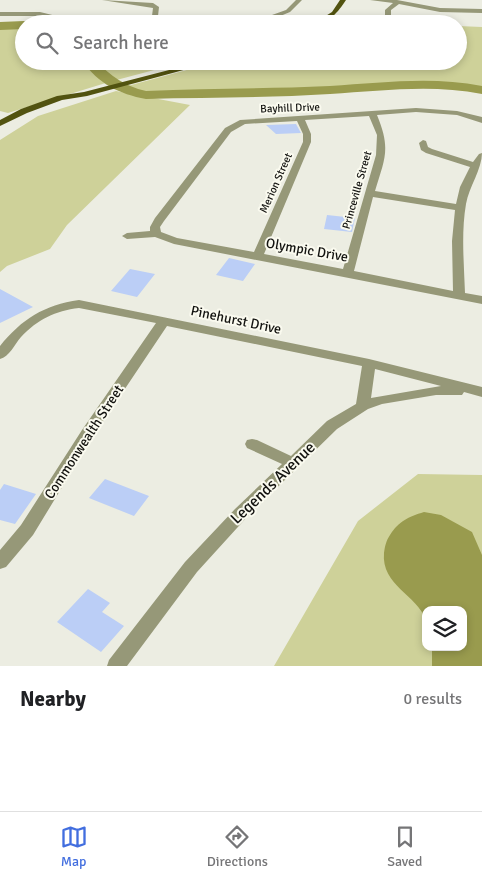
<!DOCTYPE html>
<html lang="en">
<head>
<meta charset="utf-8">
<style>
  body { margin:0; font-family:Signika,sans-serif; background:#f6f6f6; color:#202124 }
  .controls { position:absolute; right:15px; bottom:15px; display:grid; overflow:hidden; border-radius:10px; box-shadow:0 2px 8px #0003 }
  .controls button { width:45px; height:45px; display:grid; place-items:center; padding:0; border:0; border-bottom:1px solid #e0e0e0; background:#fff; color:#202124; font:25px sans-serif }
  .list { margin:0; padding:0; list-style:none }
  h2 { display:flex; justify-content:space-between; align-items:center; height:65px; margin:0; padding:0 20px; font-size:21px }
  h2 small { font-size:16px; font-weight:400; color:#757577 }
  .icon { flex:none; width:28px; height:28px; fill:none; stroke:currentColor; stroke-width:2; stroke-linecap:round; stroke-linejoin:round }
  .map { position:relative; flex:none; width:482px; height:666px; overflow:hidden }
  .search { position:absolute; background:#fff; box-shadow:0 2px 8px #0003; left:15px; right:15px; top:15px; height:55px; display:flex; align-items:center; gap:12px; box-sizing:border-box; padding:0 18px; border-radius:28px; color:#757577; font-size:19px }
  .sheet { height:145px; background:#fff }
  nav { display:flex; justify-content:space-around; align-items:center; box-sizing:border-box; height:70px; border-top:1px solid #e0e0e0; background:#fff; font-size:14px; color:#757577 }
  nav a { display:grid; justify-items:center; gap:2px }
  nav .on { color:#426edf }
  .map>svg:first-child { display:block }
  .green { fill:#ced199; fill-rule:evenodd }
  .water { fill:#999b4e }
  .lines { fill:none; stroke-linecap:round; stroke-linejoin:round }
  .river { fill:#999b4e; fill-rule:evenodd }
  .building { fill:#bbcef6 }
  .minor { fill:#969878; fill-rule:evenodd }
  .major { fill:#525310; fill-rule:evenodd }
  .labels { text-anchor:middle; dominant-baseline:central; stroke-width:4; stroke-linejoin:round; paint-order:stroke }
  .far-street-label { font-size:11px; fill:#12120f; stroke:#fafaef }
  .street-label { font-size:14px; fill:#12120f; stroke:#fafaef }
  .near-street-label { font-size:16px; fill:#12120f; stroke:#fafaef }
</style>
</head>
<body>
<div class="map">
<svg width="482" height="666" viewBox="0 0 482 666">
  <rect width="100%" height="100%" fill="#ecede2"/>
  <path class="green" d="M24 25V61H188L109 82 8 113 0 111V28L5 26Z
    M458 26 482 27V90C432 78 381 87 330 90 268 93 207 92 146 95L123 92 120 88 220 61H458Z
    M116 91 190 105 67 225 50 249 7 266 0 272V140L38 116Z
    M418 474 482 475V666H274L358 521ZM426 610H463V647H426Z"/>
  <path class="water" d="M424 512 441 515 472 532 482 555V666H432V647H463V610H426V620C417 595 381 585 384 553 385 546 386 541 390 535 399 521 408 517 424 512Z"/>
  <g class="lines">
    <path class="river" d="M24 21 29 24H24V29L0 30V22Z
      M82 61H96C111 76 124 86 146 91 207 88 268 89 330 86 381 83 431 76 482 86V94C431 84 381 91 330 94 268 98 207 97 146 99 119 94 99 84 82 61Z"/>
  </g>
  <path class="building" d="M296 124 301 133 276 134 266 125Z
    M327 215 355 218 352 232 324 229Z
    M229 258 255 264 243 281 216 275Z
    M130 269 155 274 137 297 111 291Z
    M0 289 33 307 0 323Z
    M105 479 149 496 134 516 89 498Z
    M4 484 36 494 15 524 0 520V490Z
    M88 589 110 603 102 612 124 626 101 652 57 622Z"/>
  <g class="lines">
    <path class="minor" d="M102 0 153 3 159 7 158 16 214 18 272 15 286 10 296 0H302L290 12 273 19 214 22 142 19 115 24H100L142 15 152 16 153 8Z
      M370 0H397L440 8 482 9V13L440 12 399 4 391 10V15L388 17 385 15V10L393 3Z
      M0 12H40L89 24H76L40 16H0Z
      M416 108 457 111 482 117V123L457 115 416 112 377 115C391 149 385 158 375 191L456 204 460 187 470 167 426 153 421 150 419 143 423 140 426 141 428 147 432 149 473 162 479 154 482 153C482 169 469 187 466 204 461 233 464 264 465 293L482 296V304L174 244 155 237 127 239 122 236 127 233 150 231V227L155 218 225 128 240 120ZM369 116 377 135 376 155 343 269 264 254 311 142V134L305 120ZM297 121 303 134V142L254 252 177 238 161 232 160 227 164 221 231 132 245 124ZM373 197 455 210 452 241 453 291 354 271Z
      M79 300 369 359 482 387V397L464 392 462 395H436L382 404 368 409 337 429 247 517 197 572 127 666H107L109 660 185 562 235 509 282 464 247 448 245 444 247 440 252 439 257 440 291 456 327 421 356 404 362 366 167 326 92 438 33 535 6 567 0 569V550L21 525 82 430 156 323 79 308C55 311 38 319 21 337 15 344 9 357 0 359V346C22 319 44 305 79 300ZM375 369 441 386 371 398Z"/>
    <path class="major" d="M340 0H346C338 12 329 24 313 24L332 12Z
      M204 61H217L87 96 62 100 27 113 0 126V120L21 109 57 96 84 92Z"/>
  </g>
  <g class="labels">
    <g class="far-street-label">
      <text transform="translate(290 108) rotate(-2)">Bayhill Drive</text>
      <text transform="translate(276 183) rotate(-66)">Merion Street</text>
      <text transform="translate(357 190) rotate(-74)">Princeville Street</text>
    </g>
    <g class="street-label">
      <text transform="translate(307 250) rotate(10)">Olympic Drive</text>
      <text transform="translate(236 320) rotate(12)">Pinehurst Drive</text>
      <text transform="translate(84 442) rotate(-57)">Commonwealth Street</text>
    </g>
    <g class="near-street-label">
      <text transform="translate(273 483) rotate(-44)">Legends Avenue</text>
    </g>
  </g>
</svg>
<div class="controls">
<button><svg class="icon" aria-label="layers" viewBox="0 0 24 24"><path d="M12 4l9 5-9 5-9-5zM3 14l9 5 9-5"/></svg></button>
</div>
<div class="search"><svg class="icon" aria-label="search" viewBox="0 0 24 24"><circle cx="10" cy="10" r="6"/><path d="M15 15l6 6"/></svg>Search here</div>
</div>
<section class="sheet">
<h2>Nearby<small>0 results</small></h2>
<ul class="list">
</ul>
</section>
<nav>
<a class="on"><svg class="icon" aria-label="map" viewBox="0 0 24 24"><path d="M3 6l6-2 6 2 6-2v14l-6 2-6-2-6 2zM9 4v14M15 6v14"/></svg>Map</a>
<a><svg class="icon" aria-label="directions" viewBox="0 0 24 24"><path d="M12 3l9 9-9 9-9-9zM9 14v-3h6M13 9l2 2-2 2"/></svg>Directions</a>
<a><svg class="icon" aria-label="saved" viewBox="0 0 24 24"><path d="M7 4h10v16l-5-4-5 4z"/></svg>Saved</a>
</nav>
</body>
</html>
